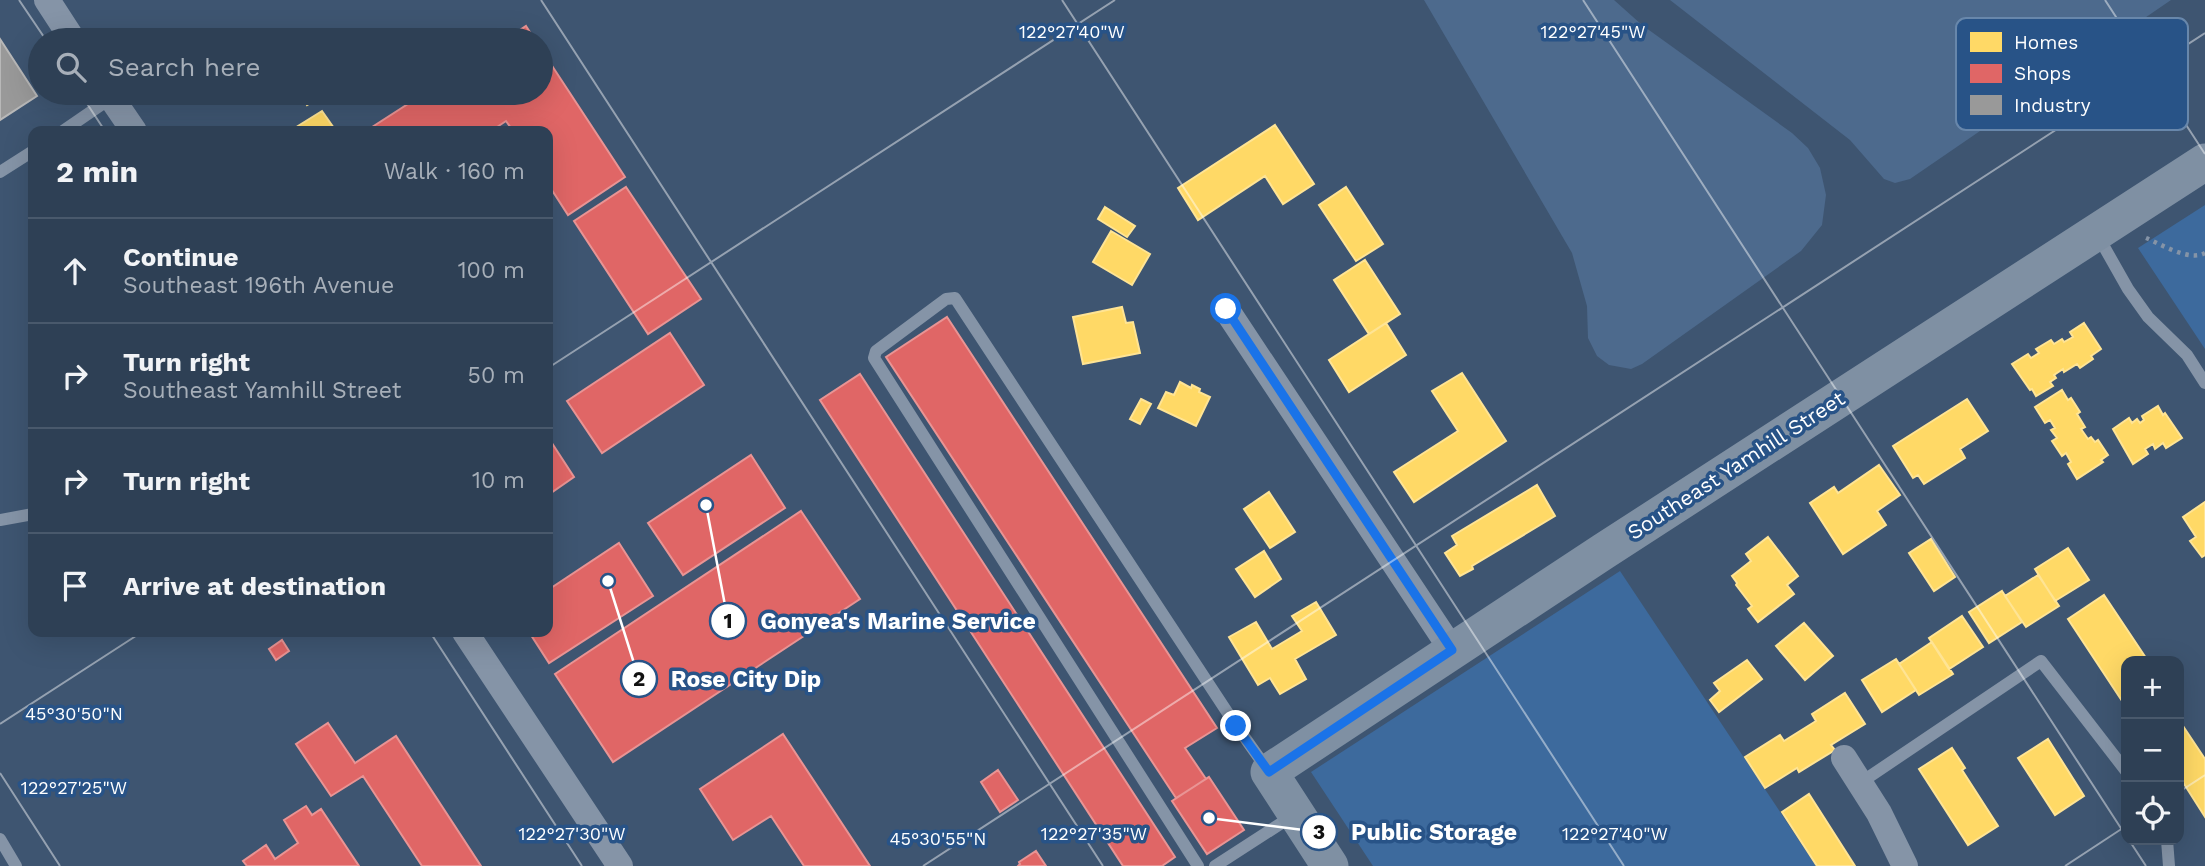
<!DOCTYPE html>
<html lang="en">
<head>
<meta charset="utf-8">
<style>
  body { margin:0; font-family:"Work Sans",sans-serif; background:#36475b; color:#f1f3f6 }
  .controls { position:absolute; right:21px; bottom:21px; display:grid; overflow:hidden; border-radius:14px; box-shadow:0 7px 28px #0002 }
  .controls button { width:63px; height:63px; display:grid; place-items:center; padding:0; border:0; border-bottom:2px solid #49596c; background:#2e4055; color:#f1f3f6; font:35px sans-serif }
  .stop { position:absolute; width:21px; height:21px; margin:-16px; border:5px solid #1a73e8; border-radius:50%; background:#fff }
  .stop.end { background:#1a73e8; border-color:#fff; box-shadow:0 2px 7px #0008 }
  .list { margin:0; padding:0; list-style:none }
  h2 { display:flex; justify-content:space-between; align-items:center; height:91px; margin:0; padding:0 28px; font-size:30px }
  h2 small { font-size:23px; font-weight:400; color:#a7afb9 }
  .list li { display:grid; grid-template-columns:46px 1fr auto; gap:21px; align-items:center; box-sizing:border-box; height:105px; padding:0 28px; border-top:2px solid #49596c }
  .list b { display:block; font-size:26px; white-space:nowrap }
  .list p { margin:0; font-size:23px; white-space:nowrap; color:#a7afb9 }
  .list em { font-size:23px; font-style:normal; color:#a7afb9 }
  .icon { flex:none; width:38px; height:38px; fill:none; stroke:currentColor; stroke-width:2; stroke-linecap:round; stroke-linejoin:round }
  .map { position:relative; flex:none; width:2205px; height:866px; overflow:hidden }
  .search { position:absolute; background:#2e4055; box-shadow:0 7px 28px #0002; left:28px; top:28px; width:525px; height:77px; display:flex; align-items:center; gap:18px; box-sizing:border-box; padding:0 24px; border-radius:38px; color:#a7afb9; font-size:26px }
  .panel { position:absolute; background:#2e4055; box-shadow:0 7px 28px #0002; left:28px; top:126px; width:525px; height:511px; border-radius:14px }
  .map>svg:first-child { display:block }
  .green { fill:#3d6a9d }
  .water { fill:#4d6a8d }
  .homes { fill:#ffd966; stroke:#ffe494; stroke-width:2 }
  .shops { fill:#e06666; stroke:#e99494; stroke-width:2 }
  .industry { fill:#999; stroke:#b8b8b8; stroke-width:2 }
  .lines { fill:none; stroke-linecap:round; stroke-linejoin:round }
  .path { stroke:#8594a7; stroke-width:4.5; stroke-dasharray:3.5 5; stroke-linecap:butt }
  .lane { stroke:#8594a7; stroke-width:12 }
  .street { stroke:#8594a7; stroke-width:26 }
  .secondary { stroke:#7f90a3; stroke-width:37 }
  .route { stroke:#1a73e8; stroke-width:9 }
  .ticks { fill:none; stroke:#fff; stroke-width:2; stroke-opacity:0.45 }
  .labels { text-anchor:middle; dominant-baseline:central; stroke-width:7; stroke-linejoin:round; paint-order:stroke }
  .street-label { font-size:21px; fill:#fff; stroke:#285387 }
  .key { fill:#285387; stroke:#6887ab; stroke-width:2 }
  .key-label { font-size:19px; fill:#fff }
  .ticks-label { font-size:18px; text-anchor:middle; fill:#fff; stroke:#285387; stroke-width:7; stroke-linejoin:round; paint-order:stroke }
  .leader { fill:none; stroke:#fff; stroke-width:2.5 }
  .callout-dot { fill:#fff; stroke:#285387; stroke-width:2.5 }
  .mark-label { font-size:21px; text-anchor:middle; font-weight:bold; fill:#111 }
  .callout-label { font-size:23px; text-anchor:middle; font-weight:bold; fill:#fff; stroke:#285387; stroke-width:7; stroke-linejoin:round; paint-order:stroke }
</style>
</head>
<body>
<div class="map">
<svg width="2205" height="866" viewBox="0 0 2205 866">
  <rect width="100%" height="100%" fill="#3e5571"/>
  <path class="green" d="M2205 205V349L2138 248Z
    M1620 571 1816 866H1373L1311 772Z"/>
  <path class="water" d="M1424 0H1614L1642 25 1792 133 1808 148 1820 168 1826 195 1822 225 1801 251 1642 364 1631 369 1609 365 1597 356 1588 338 1587 306 1572 253Z
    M1670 0H2171L1910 179 1895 183 1884 179 1850 140Z"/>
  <path class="homes" d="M291 93H326L307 105 302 97 297 101Z
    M322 111 336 131H290Z
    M1275 125 1314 184 1283 204 1265 176 1198 220 1178 188Z
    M1346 187 1383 244 1356 261 1319 205Z
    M1105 207 1135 226 1127 237 1098 219Z
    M1111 231 1150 254 1132 285 1093 262Z
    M1365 260 1400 314 1369 334 1334 280Z
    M1122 307 1126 323 1133 322 1140 353 1083 364 1073 317Z
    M1386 323 1406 355 1349 392 1329 360Z
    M2084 323 2101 349 2091 356 2093 359 2080 368 2077 364 2064 372 2063 369 2054 375 2056 378 2050 382 2053 386 2036 396 2032 389 2030 390 2012 364 2028 354 2031 358 2039 353 2036 349 2051 340 2054 344 2062 339 2064 342 2073 337 2070 332Z
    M1462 373 1506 441 1414 502 1394 472 1458 431 1432 391Z
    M1180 382 1191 388 1192 385 1200 389 1199 392 1210 397 1196 426 1158 408 1166 392 1174 395Z
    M2062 390 2068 400 2071 398 2080 412 2077 414 2085 427 2081 429 2088 439 2091 437 2095 442 2098 440 2108 455 2101 460 2103 462 2077 479 2068 464 2071 462 2066 453 2062 456 2052 441 2057 438 2051 430 2055 428 2050 420 2045 423 2035 407Z
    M1141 399 1151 404 1140 424 1130 419Z
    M1967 399 1988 431 1960 449 1965 458 1924 484 1918 475 1913 478 1893 446Z
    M2158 406 2163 415 2165 413 2182 438 2166 448 2163 443 2155 449 2153 444 2145 449 2148 454 2133 464 2113 429 2129 418 2132 423 2137 419 2140 423 2144 420 2142 416Z
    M1879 465 1900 495 1877 511 1886 525 1843 554 1810 503 1834 487 1838 493Z
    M1537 485 1555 516 1472 566 1473 569 1460 576 1445 553 1457 545 1452 536Z
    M1269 492 1295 532 1270 548 1244 509Z
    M2205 502V555L2202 557 2190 541 2196 537 2183 517Z
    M1768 537 1798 576 1787 585 1794 594 1758 622 1748 609 1752 606 1736 585 1737 583 1732 576 1751 561 1746 554Z
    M1931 539 1955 577 1934 591 1909 553Z
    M2068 548 2089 580 2055 601 2035 569Z
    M1264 551 1281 579 1255 597 1236 569Z
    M2038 575 2059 606 2026 627 2005 596Z
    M2002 591 2022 622 1989 643 1969 612Z
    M2104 595 2148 661H2126V707L2068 619Z
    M1316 602 1336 635 1295 659 1306 679 1280 694 1270 678 1258 685 1229 637 1256 622 1272 649 1302 631 1292 616Z
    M1962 616 1983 647 1949 669 1929 638Z
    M1804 623 1833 656 1805 680 1776 646Z
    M1932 642 1953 674 1919 695 1899 664Z
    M1896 659 1916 690 1882 712 1862 680Z
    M1747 660 1762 679 1719 712 1710 700 1720 691 1714 683Z
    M1845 693 1865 724 1831 745 1835 750 1799 772 1797 768 1765 788 1745 757 1780 735 1784 741 1816 721 1812 714Z
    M2181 723 2205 759V817L2179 776V724Z
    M2048 739 2084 796 2055 815 2018 758Z
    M1952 748 1965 768 1962 770 1998 826 1968 845 1919 769Z
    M1809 794 1855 866H1817L1782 812Z"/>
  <path class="shops" d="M526 26 535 40H505Z
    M541 49 625 177 568 215 548 184V131H513L506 121 491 131H366L425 93H541Z
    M626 187 701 299 648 334 574 221Z
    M947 317 1217 728 1185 748 1206 779 1176 798 886 357Z
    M670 333 704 385 602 453 567 401Z
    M860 374 1175 857 1162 866H1123L820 400Z
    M548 437 574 477 548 495Z
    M751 455 785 508 683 575 648 523Z
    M801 511 860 599 613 762 555 674Z
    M619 543 653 596 549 663 529 632H548V590Z
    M282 640 289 651 276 660 269 649Z
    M328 723 355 763 396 736 481 866H422L363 776 331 796 296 744Z
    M783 734 870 866H804L771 816 733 840 700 789Z
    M998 770 1018 800 1000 812 981 782Z
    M1209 777 1244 830 1207 854 1172 801Z
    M306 806 312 815 321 809 359 866H247L243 861 266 845 275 859 298 843 284 820Z
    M1036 851 1046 866H1018L1020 864 1019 862Z"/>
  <path class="industry" d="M0 39 37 96 0 120Z"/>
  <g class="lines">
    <path class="path" d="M2146 238C2161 244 2189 262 2205 253"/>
    <path class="lane" d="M63 131 111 98
      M0 172 33 151
      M2098 236 2128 289 2148 317 2187 355 2205 383
      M0 520 33 514
      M1860 783 2041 661 2126 771
      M0 839 16 866
      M2167 840 2169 866
      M1198 866 874 358 876 351 946 299 955 298 1233 721 1267 769
      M1215 866 1294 815"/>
    <path class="street" d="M47 0 73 40
      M108 93 134 131
      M1226 309 1452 650
      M465 632 620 866
      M1844 758 1879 813 1905 866"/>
    <path class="secondary" d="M1330 866 1269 772 1604 551 2205 162"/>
  </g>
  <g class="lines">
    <path class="route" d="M1226 309 1452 650 1269 772 1236 726"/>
  </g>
  <path class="ticks" d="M19 0 46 40M541 0 1103 866M1062 0 1624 866M1583 0 2126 836M2105 0 2205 154M80 93 105 131M548 368 1115 0M430 632 582 866M0 724 142 632M0 773 60 866M2179 792 2205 775M2129 840 2146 866M923 866 2205 33M2065 866 2126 826"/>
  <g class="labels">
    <g class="street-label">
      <text transform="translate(1736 465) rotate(-33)">Southeast Yamhill Street</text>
    </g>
  </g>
  <rect x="1956" y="18" width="232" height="112" rx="10" class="key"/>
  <rect x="1970" y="32" width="32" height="20" fill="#ffd966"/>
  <rect x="1970" y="64" width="32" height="19" fill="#e06666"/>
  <rect x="1970" y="95" width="32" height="20" fill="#999"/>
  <g class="key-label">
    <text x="2014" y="49">Homes</text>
    <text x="2014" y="80">Shops</text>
    <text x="2014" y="112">Industry</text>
  </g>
  <g class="ticks-label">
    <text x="1072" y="38">122°27'40"W</text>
    <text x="1593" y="38">122°27'45"W</text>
    <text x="74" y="720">45°30'50"N</text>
    <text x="74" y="794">122°27'25"W</text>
    <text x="572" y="840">122°27'30"W</text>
    <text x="1094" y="840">122°27'35"W</text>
    <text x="1615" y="840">122°27'40"W</text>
    <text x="938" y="845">45°30'55"N</text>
  </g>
  <path class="leader" d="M706 505L728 621M608 581L639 679M1209 818L1319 832"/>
  <g class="callout-dot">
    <circle cx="706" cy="505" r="7"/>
    <circle cx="608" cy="581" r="7"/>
    <circle cx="1209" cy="818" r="7"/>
    <circle cx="728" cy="621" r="18"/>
    <circle cx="639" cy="679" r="18"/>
    <circle cx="1319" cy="832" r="18"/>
  </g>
  <g class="mark-label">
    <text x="728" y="628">1</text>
    <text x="639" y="686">2</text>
    <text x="1319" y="839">3</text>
  </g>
  <g class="callout-label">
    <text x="898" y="629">Gonyea's Marine Service</text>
    <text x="746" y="687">Rose City Dip</text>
    <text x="1434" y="840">Public Storage</text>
  </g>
</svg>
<div class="controls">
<button>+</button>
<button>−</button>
<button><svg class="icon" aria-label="locate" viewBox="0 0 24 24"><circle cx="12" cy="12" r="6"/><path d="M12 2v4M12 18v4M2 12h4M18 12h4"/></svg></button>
</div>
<div class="stop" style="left:1226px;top:309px"></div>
<div class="stop end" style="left:1236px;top:726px"></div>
<div class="search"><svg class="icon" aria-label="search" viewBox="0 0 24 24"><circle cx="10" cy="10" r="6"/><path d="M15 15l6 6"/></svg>Search here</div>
<section class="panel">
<h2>2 min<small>Walk · 160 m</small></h2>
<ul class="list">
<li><svg class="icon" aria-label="ahead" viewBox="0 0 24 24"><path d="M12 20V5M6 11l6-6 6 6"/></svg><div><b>Continue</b><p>Southeast 196th Avenue</p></div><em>100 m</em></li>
<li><svg class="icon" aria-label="right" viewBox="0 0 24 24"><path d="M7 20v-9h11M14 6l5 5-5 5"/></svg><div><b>Turn right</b><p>Southeast Yamhill Street</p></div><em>50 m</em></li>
<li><svg class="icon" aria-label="right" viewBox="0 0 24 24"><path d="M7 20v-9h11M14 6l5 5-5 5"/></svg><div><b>Turn right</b></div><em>10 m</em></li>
<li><svg class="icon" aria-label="arrive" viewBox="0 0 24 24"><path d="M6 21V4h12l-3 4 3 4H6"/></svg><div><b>Arrive at destination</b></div></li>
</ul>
</section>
</div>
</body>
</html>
